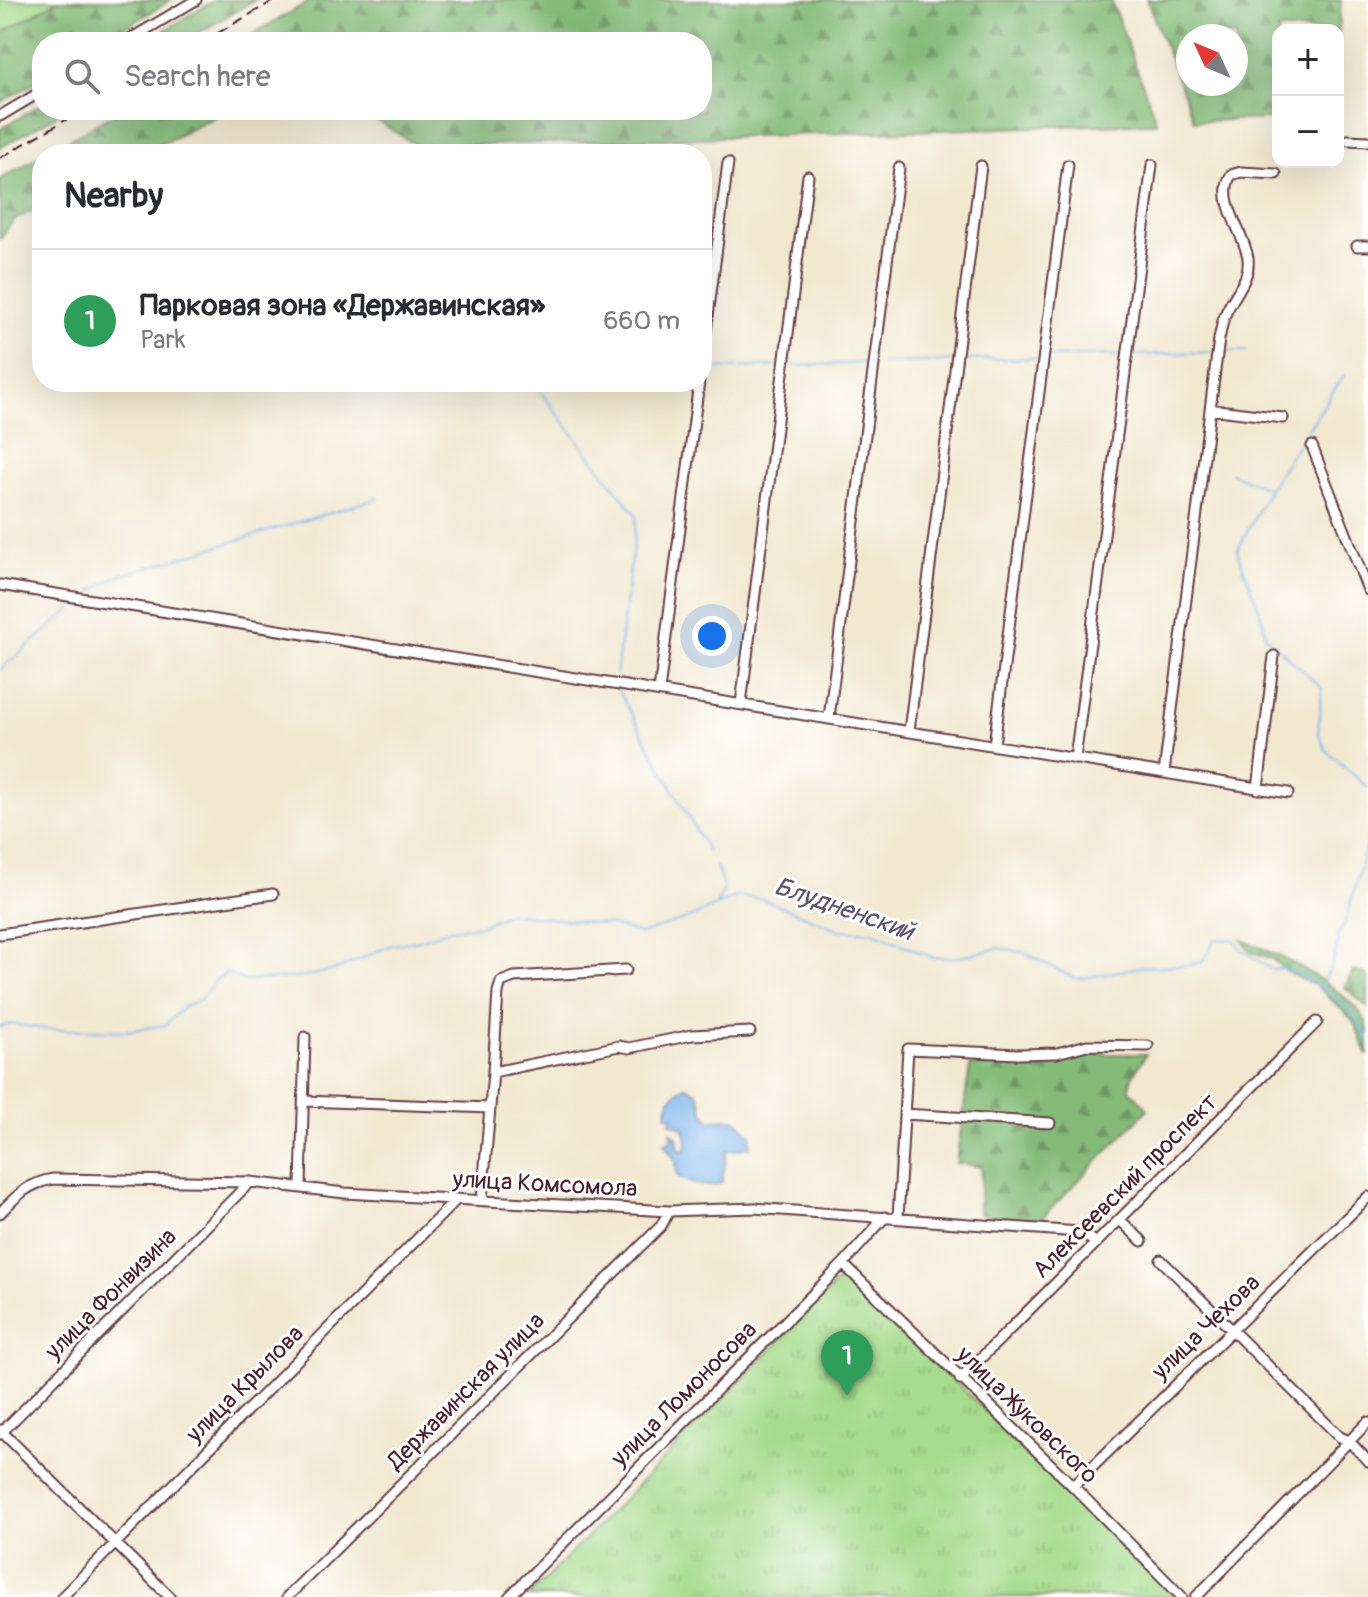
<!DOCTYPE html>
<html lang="en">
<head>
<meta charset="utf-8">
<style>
  body { margin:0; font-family:Pangolin,sans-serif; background:#f7f7f7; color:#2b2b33 }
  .controls { position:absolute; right:24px; top:24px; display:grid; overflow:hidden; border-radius:16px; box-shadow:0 8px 32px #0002 }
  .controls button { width:72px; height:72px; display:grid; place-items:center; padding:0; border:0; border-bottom:2px solid #e1e1e2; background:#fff; color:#2b2b33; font:40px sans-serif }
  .compass { position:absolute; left:1176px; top:24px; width:72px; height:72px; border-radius:50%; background:#fff; box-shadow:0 8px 32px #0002; rotate:314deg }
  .you { position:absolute; left:712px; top:636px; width:28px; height:28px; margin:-20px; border:6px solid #fff; border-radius:50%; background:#1a73e8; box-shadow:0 0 0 12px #1a73e833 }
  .badge { display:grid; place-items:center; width:52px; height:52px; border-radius:50%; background:#1f6fb2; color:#fff; font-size:26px; font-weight:700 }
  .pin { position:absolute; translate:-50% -66px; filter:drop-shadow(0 2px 4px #0008) }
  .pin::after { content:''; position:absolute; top:42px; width:28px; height:24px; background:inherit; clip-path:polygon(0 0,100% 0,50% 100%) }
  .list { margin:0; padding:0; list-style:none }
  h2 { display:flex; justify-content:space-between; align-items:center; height:104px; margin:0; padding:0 32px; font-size:34px }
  h2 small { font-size:26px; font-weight:400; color:#7c7c81 }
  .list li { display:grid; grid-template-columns:52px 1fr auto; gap:24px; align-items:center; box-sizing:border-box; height:144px; padding:0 32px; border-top:2px solid #e1e1e2 }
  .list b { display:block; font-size:30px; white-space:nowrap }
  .list p { margin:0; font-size:26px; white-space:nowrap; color:#7c7c81 }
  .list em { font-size:26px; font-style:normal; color:#7c7c81 }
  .icon { flex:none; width:44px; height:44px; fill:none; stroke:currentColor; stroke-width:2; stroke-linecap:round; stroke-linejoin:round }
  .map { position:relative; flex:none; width:1368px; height:1597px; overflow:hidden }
  .search { position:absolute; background:#fff; box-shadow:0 8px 32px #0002; left:32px; top:32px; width:680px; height:88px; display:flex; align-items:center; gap:20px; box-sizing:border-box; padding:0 28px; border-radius:32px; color:#7c7c81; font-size:30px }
  .panel { position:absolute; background:#fff; box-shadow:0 8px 32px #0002; left:32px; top:144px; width:680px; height:248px; border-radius:32px }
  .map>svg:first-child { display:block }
  .grass { fill:#a5db8c; stroke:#787d5c; stroke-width:2 }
  .forest { fill:url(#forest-firs); stroke:#676d52; stroke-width:2; fill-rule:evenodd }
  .park { fill:url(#park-tufts); stroke:#787d5c; stroke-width:2 }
  .water { fill:#7cb4ec; stroke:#636a8c; stroke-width:2 }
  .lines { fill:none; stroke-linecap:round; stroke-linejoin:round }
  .stream { stroke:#7cb4ec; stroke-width:2 }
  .minor-casing { stroke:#633d44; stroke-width:13 }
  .minor { stroke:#fff; stroke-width:9 }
  .rail { stroke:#4a1f2b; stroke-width:2; stroke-dasharray:12 6; stroke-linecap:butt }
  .labels { text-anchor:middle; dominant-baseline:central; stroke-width:6; stroke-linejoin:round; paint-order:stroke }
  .street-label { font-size:24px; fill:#4a1f2b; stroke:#fff }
  .water-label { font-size:26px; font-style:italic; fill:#5c536f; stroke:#fff }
</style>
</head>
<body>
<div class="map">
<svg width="1368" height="1597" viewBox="0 0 1368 1597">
  <defs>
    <pattern id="forest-firs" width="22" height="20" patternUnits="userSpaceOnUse" patternTransform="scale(2)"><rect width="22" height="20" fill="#84bb78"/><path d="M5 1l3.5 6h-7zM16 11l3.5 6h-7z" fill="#6e9763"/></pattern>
    <pattern id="park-tufts" width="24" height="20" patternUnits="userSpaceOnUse" patternTransform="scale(2)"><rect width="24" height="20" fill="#a5db8c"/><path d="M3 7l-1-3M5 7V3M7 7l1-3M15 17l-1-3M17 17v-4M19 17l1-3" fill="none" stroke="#90bc79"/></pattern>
  </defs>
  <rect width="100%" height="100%" fill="#fff"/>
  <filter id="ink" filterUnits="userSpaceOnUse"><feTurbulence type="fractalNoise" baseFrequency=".0125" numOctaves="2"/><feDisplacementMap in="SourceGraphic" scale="16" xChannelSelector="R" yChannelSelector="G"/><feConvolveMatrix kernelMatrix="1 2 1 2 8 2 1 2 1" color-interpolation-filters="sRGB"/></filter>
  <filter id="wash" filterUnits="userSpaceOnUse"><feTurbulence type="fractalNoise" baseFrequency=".006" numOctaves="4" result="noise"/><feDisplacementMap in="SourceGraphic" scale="32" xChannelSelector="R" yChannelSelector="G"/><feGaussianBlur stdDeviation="1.8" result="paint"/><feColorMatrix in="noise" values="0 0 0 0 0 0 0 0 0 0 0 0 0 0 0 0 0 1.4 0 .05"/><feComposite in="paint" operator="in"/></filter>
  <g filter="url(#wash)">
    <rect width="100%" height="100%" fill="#f2e8d0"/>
    <path class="grass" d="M0 0H59L0 34Z"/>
    <path class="forest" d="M59 0H171L102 42H42V78L0 103V34Z
      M215 0H255L183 42H145Z
      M312 0H1111L1157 123 419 147 360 110H702V42H239Z
      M1147 0H1341L1338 45V30H1278V119L1194 121ZM1188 36H1236V84H1188Z
      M42 104V110H65L0 148V129Z
      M121 110H228L142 154H44Z
      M42 155V206L14 220 0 239V179Z
      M1242 940C1273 950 1355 993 1367 1024 1368 1033 1368 1047 1368 1056L1353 1020 1317 986 1289 973 1271 958 1251 952Z
      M1353 971 1368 975V1008L1345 987Z
      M1084 1054H1146L1131 1079 1130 1090 1148 1109 1037 1223 979 1214 982 1167 956 1163 970 1066 1056 1059Z"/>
    <path class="park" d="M845 1274 1175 1597H528Z"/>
    <path class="water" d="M685 1086C709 1093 695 1107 710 1120L735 1119 751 1135 750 1147 727 1151 722 1182C710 1190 688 1184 677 1175L676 1161 664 1143 671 1141V1132L677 1137 679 1150 685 1151C689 1143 687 1135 683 1127L671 1123 672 1116 666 1115 670 1099Z"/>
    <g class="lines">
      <path class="stream" d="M1226 351H1247
        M1133 355 1211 352
        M1051 357 1119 355
        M964 360 1037 358
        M881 363 951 361
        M792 366 868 363
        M709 369 778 366
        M533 382 637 516 616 675
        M1231 473 1269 489 1237 551 1262 617 1266 637 1322 688 1318 733 1326 750 1368 788
        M1270 487 1344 375
        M91 592 115 577 379 498
        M0 670 77 604
        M618 690 708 852
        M716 866 724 890 716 905
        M1322 985 1330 969 1339 941 1337 937 1345 923 1368 839
        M0 1027 11 1024 45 1029 127 1031 165 1025 185 1006 200 1000 216 979 227 973 245 981 304 977 339 969 391 945 416 941 450 929 480 926 508 913 610 925 640 934 684 920 738 896 763 899 840 930 873 932 934 958 960 957 998 948 1026 953 1073 978H1085L1140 967 1188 965 1202 962 1215 939 1235 940 1240 948 1273 970 1283 968C1321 985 1349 1000 1368 1039"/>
    </g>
  </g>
  <g filter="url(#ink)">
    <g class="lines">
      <defs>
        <path id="minor" d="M125 42 196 0
          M0 116 42 91
          M1348 140 1368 141
          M1357 246H1368
          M702 362 728 163
          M1210 409 1283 418
          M1312 446 1368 590
          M0 585 1288 793
          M659 691 699 382
          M741 704 808 176
          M829 718 899 168
          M909 731 981 166
          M994 745 1068 165
          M1075 759 1152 165
          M1164 773 1219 339C1221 331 1222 322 1225 315 1232 296 1251 280 1248 258 1244 232 1216 200 1231 175L1241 172 1276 174
          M1258 789 1274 656
          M0 934 273 894
          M493 1072 498 992 501 982 514 977 626 970
          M304 1101 490 1108 493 1072 619 1046 629 1048 692 1035 750 1032
          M904 1114 1050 1123
          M301 1187 305 1037
          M482 1200 490 1108
          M0 1213C17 1195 29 1183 53 1179L250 1182 345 1193 669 1211 754 1208 1079 1232 1095 1242
          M898 1218 908 1049 1018 1054 1057 1053 1087 1045 1148 1046
          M1120 1220 1142 1241
          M1161 1260 1340 1437 1349 1441 1368 1461
          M843 1264 1073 1486 1182 1597
          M960 1379 1317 1022
          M0 1430 170 1597
          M0 1434 250 1182
          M1073 1486 1368 1197
          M62 1597 457 1199
          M287 1597 661 1226 669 1211
          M509 1597 843 1264 885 1217
          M1196 1597 1368 1422"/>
      </defs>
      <use href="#minor" class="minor-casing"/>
      <use href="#minor" class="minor"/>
      <path class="rail" d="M202 42 275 0
        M0 158 83 110"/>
    </g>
  </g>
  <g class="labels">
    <g class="street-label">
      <text transform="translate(545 1184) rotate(3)">улица Комсомола</text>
      <text transform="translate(1125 1186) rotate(-45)">Алексеевский проспект</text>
      <text transform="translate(111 1294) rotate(-45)">улица Фонвизина</text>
      <text transform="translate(1206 1327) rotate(-44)">улица Чехова</text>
      <text transform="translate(245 1384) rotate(-45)">улица Крылова</text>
      <text transform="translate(466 1391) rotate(-45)">Державинская улица</text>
      <text transform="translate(684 1394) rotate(-45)">улица Ломоносова</text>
      <text transform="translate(1027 1415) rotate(44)">улица Жуковского</text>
    </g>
    <g class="water-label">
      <text transform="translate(844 909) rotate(19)">Блудненский</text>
    </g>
  </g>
</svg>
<div class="controls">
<button>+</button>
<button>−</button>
</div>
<svg class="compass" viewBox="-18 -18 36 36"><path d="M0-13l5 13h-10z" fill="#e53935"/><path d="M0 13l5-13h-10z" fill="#7c7c81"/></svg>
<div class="you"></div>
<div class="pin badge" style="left:847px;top:1396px;background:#2e9e5b">1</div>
<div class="search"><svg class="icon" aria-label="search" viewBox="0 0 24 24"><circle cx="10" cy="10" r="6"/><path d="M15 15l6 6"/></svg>Search here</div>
<section class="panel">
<h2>Nearby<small></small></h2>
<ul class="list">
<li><span class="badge" style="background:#2e9e5b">1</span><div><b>Парковая зона «Державинская»</b><p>Park</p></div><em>660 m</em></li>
</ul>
</section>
</div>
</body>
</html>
